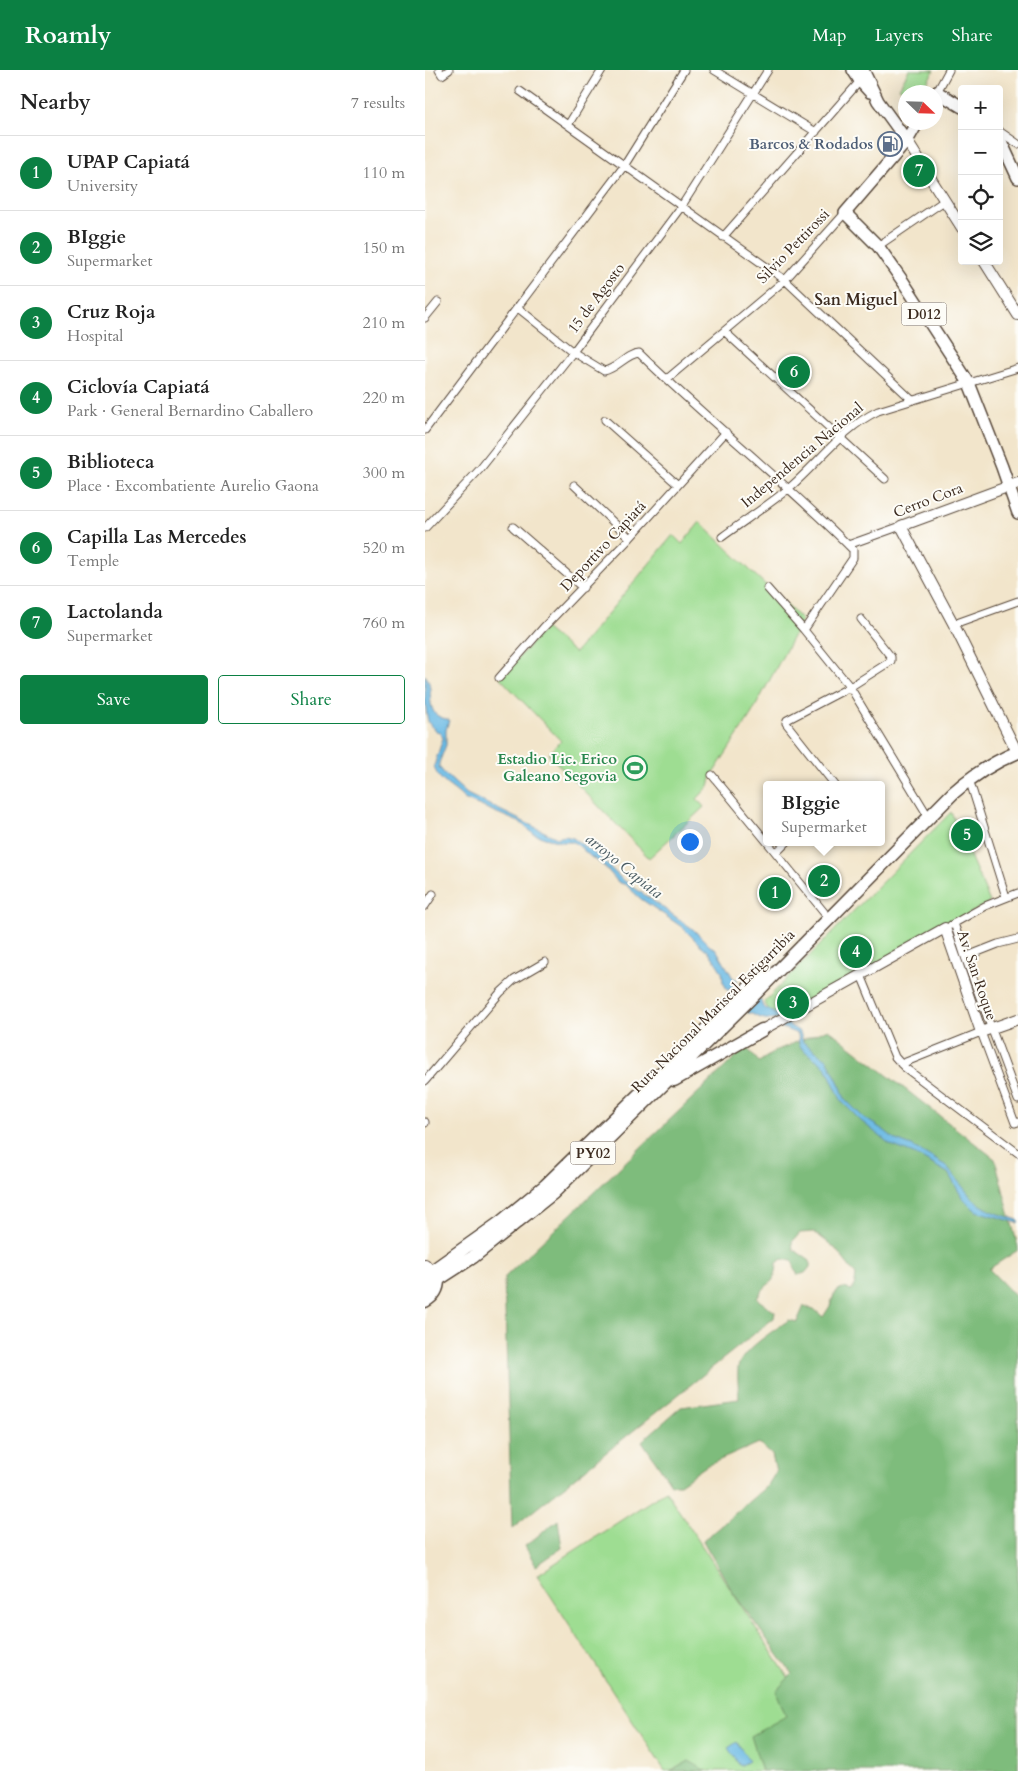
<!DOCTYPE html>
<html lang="en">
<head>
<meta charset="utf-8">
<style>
  body { margin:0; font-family:Cardo,serif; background:#f6f6f6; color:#222 }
  .controls { position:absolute; right:15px; top:15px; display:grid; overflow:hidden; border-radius:5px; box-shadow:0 5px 20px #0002 }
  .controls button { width:45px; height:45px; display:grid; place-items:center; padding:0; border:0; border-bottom:1px solid #e0e0e0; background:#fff; color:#222; font:25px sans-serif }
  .compass { position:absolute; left:473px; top:15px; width:45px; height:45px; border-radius:50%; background:#fff; box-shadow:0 5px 20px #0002; rotate:113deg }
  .you { position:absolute; left:264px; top:771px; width:18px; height:18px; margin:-12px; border:4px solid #fff; border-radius:50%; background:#1a73e8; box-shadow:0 0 0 8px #1a73e833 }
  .badge { display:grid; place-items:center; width:32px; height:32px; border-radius:50%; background:#0b8043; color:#fff; font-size:16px; font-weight:700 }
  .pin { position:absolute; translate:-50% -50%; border:2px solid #fff; box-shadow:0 1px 5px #0006 }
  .popup { position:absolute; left:338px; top:711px; width:122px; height:65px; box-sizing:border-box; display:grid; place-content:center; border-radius:5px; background:#fff; filter:drop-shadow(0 1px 4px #0005); font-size:16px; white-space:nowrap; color:#767676 }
  .popup b { font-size:19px; color:#222 }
  .popup::after { content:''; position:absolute; left:50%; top:100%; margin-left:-10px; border:10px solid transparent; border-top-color:#fff }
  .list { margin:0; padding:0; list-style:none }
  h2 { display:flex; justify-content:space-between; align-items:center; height:65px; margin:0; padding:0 20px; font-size:21px }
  h2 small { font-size:16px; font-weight:400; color:#767676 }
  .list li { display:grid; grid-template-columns:32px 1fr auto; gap:15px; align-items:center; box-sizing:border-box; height:75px; padding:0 20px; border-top:1px solid #e0e0e0 }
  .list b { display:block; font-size:19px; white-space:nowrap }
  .list p { margin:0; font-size:16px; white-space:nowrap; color:#767676 }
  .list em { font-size:16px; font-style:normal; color:#767676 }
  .actions { display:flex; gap:10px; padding:15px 20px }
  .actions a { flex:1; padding:11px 0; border:1px solid #0b8043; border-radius:5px; text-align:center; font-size:18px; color:#0b8043 }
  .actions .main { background:#0b8043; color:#fff }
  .icon { flex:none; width:28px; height:28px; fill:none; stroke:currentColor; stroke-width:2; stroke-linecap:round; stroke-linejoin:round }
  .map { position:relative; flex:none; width:593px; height:1701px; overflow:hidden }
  header { display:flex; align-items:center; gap:30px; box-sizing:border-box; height:70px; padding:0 25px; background:#0b8043; color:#fff }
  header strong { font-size:24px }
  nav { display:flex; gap:28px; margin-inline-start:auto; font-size:18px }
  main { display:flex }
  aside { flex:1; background:#fff }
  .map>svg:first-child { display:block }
  .green { fill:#9edd92; stroke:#6c8458 }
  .forest { fill:#7ebc7c; stroke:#5c734d }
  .water { fill:#69b9e4; stroke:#527281 }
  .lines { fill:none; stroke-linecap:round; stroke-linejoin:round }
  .street-casing { stroke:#564638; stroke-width:9 }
  .secondary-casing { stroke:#564638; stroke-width:12 }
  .primary-casing { stroke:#564638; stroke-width:14 }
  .highway-casing { stroke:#564638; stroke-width:15 }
  .street { stroke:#fff; stroke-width:7 }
  .secondary { stroke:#fff; stroke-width:10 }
  .primary { stroke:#fff; stroke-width:11 }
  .highway { stroke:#fff; stroke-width:12 }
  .labels { text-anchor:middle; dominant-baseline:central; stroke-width:4; stroke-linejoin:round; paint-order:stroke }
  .shield { fill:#fdfcf7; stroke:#75695f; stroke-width:1 }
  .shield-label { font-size:14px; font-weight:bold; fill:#3b2a1e }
  .service-label { font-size:15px; font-weight:bold; fill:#4e5e75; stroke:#fdfcf7; text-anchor:end }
  .street-label { font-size:15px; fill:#3b2a1e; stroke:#fdfcf7 }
  .leisure-label { font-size:15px; font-weight:bold; fill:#27864d; stroke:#fdfcf7; text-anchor:end }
  .neighbourhood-label { font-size:16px; font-weight:bold; fill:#3b2a1e; stroke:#fdfcf7 }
  .water-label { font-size:16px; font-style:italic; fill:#4b5c63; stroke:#fdfcf7 }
</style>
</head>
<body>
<header>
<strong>Roamly</strong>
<nav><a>Map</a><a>Layers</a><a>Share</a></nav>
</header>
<main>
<aside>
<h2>Nearby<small>7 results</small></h2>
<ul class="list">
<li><span class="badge">1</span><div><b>UPAP Capiatá</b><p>University</p></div><em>110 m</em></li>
<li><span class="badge">2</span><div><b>BIggie</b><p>Supermarket</p></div><em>150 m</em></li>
<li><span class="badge">3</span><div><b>Cruz Roja</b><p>Hospital</p></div><em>210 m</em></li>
<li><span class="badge">4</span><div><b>Ciclovía Capiatá</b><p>Park · General Bernardino Caballero</p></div><em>220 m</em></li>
<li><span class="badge">5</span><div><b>Biblioteca</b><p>Place · Excombatiente Aurelio Gaona</p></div><em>300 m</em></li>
<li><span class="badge">6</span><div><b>Capilla Las Mercedes</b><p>Temple</p></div><em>520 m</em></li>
<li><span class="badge">7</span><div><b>Lactolanda</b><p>Supermarket</p></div><em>760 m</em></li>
</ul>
<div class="actions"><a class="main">Save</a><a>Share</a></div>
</aside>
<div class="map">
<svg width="593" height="1701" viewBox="0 0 593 1701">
  <rect width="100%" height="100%" fill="#fdfcf7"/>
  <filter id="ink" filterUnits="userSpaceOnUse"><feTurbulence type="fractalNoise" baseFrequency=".02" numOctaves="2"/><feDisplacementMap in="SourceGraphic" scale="10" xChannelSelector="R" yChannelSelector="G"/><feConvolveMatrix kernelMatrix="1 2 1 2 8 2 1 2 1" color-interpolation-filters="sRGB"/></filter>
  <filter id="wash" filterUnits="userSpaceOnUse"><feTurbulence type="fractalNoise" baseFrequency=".0096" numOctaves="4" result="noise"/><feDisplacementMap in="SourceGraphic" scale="20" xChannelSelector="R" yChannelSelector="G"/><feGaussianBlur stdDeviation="1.12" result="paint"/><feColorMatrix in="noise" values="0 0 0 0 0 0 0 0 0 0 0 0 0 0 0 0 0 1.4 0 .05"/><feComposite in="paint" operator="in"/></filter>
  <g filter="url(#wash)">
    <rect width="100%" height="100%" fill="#f2e5cb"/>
    <path class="green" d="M484 0H509L497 22H482L474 18Z
      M275 452 377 550 327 643 287 705 284 716 272 729 279 737 224 788 123 684 136 671 75 608 120 558 150 583 248 465 257 474Z
      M526 742 565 832 350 950 339 932Z
      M241 1421 401 1665 346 1701H240L112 1505Z"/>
    <path class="forest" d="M403 959 570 1089 593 1177V1180L564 1199 593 1229V1701H337L326 1666 361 1646 351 1621 367 1604 309 1524 278 1471 343 1415 351 1402 347 1385 334 1373 281 1396 255 1414H246L217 1371 256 1337 314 1329C314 1319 312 1308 313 1298 315 1281 351 1259 364 1250L372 1252 379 1236 389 1239 398 1247 405 1236 410 1222 417 1218 427 1220 430 1213 431 1205 409 1177 389 1162 375 1163 367 1172 368 1179 385 1191V1197L380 1203 373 1205 367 1191 357 1189 352 1193C351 1217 340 1211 332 1229L350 1242 349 1248 87 1458 79 1208 321 977 334 992 350 981Z
      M133 1450 137 1478 111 1496 100 1476Z
      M264 1691 281 1701H246Z"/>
    <path class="water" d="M0 605C10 616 0 637 13 646 17 649 21 648 24 650L21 660V675L14 693V697L19 703 42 724 132 768 140 766 148 768 173 786 197 809 268 859 285 876 291 879 308 908 313 910 303 921 298 912 297 902 285 883 272 872 257 857 216 829 201 815 193 812 181 798 171 790 166 787 154 776 148 772H137L120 768 109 764 96 753 39 729C29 717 13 713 9 696L18 668C15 661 7 660 4 653 0 646 0 615 0 605Z
      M335 929 338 937 357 947C336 952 339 948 321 942Z
      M361 953 375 962 378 972 402 989 416 1017 420 1029 438 1047 460 1061 471 1070 487 1076 520 1095 547 1128 556 1135 568 1142 593 1150V1153L551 1141 538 1129 523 1103 491 1085 466 1075 436 1051 417 1032 401 997 377 979 374 974 373 964 355 957Z
      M312 1672 324 1691 315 1696 303 1678Z"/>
  </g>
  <g filter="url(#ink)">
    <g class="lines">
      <defs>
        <path id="street" d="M14 0 17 5 24 0
          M289 0 391 62
          M95 21 360 210 487 330
          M512 22 524 0
          M143 55 177 0
          M574 61 593 74
          M298 167 435 11
          M453 176 519 131
          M93 238 148 282 179 301C192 299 201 284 214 283 283 351 360 411 428 480V488L379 560
          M0 248 13 232
          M299 261 460 409
          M242 309 360 210 420 143
          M180 350 253 415
          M0 360 199 96 259 0
          M149 415 205 468
          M88 457 158 518
          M0 458 56 398 148 282 256 137 343 0
          M297 467C319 451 342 436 363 419 393 394 417 358 453 341L593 298
          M423 475 476 456
          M342 518 379 560 425 617 500 741
          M529 554 593 531
          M74 608 118 558 205 468 301 362
          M287 705 342 772
          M544 709 581 827
          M410 715 361 653 362 650 425 617 466 591V587L436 549
          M342 772 399 842
          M351 783 362 772
          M0 836 8 824
          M529 853 540 887 593 1030
          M526 855 560 836 593 823
          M540 887 573 874 593 869
          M436 905 470 987 479 997 593 1083
          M476 994 556 962 590 1053 593 1052
          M0 1011 75 923 89 910 120 892
          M0 1052V1053"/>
        <path id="secondary" d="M482 71 537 158
          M559 191 593 245
          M589 676 529 555 476 456 593 413
          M337 960 520 858 556 962 593 949
          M0 1194 11 1207"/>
        <path id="primary" d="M428 0 435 11 445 22
          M438 0 453 31 482 71
          M510 24 512 22 537 37
          M493 52 482 71 420 143 453 176 479 213 544 313 577 397 593 443
          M574 67 593 108"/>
        <path id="highway" d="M249 1010 337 960
          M0 1206 76 1152 120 1116 338 904
          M0 1218 48 1187 128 1123 332 922 528 723C548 705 569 692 593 682
          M0 1231C9 1226 13 1220 13 1210"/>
      </defs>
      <use href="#street" class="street-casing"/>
      <use href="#secondary" class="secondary-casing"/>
      <use href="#primary" class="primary-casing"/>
      <use href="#highway" class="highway-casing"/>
      <use href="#street" class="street"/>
      <use href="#secondary" class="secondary"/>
      <use href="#primary" class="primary"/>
      <use href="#highway" class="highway"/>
    </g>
  </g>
  <defs>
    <symbol id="fuel-ring" viewBox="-11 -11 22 22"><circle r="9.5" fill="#fdfcf7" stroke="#5c6f8a" stroke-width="1.5"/><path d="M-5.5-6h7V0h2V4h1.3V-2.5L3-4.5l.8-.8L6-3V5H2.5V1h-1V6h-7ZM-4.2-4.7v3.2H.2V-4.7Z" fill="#5c6f8a"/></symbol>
    <symbol id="stadium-ring" viewBox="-11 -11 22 22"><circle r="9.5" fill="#fdfcf7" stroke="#2e9e5b" stroke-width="1.5"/><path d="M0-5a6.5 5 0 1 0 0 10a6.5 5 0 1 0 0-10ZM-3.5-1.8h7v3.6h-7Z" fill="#2e9e5b"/></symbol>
  </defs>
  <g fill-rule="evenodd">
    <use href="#fuel-ring" x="451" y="60" width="28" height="28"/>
    <use href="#stadium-ring" x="196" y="684" width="28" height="28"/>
  </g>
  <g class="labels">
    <g class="shield">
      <rect x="476.5" y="232.5" width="45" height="23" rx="4"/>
      <rect x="145.5" y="1071.5" width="45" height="23" rx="4"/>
    </g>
    <g class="shield-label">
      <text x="499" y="244">D012</text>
      <text x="168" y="1083">PY02</text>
    </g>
    <g class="service-label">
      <text x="448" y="74">Barcos &amp; Rodados</text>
    </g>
    <g class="street-label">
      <text transform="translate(368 176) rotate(-46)">Silvio Pettirossi</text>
      <text transform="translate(171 228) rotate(-53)">15 de Agosto</text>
      <text transform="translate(377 385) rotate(-40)">Independencia Nacional</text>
      <text transform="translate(503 430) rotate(-21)">Cerro Cora</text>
      <text transform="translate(178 476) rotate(-47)">Deportivo Capiatá</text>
      <text transform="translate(552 905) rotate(71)">Av. San Roque</text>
      <text transform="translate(288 941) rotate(-45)">Ruta Nacional Mariscal Estigarribia</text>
    </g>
    <g class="leisure-label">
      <text x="192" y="689">Estadio Lic. Erico<tspan x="192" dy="17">Galeano Segovia</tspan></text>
    </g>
    <g class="neighbourhood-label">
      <text x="431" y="230">San Miguel</text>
    </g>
    <g class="water-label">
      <text transform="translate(199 796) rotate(39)">arroyo Capiata</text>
    </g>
  </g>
</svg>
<div class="controls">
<button>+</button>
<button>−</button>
<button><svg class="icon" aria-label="locate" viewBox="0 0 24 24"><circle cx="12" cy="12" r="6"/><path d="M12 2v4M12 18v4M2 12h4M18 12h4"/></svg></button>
<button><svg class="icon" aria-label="layers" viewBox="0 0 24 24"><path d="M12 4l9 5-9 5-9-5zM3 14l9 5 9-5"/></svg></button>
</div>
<svg class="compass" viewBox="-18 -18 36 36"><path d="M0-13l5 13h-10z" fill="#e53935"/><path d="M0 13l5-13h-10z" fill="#767676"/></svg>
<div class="you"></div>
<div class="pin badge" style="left:350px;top:823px">1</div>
<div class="pin badge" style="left:399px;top:811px">2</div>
<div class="popup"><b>BIggie</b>Supermarket</div>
<div class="pin badge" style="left:368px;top:933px">3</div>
<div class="pin badge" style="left:431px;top:882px">4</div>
<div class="pin badge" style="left:542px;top:765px">5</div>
<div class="pin badge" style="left:369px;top:302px">6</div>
<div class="pin badge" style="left:494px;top:101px">7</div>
</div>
</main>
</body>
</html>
